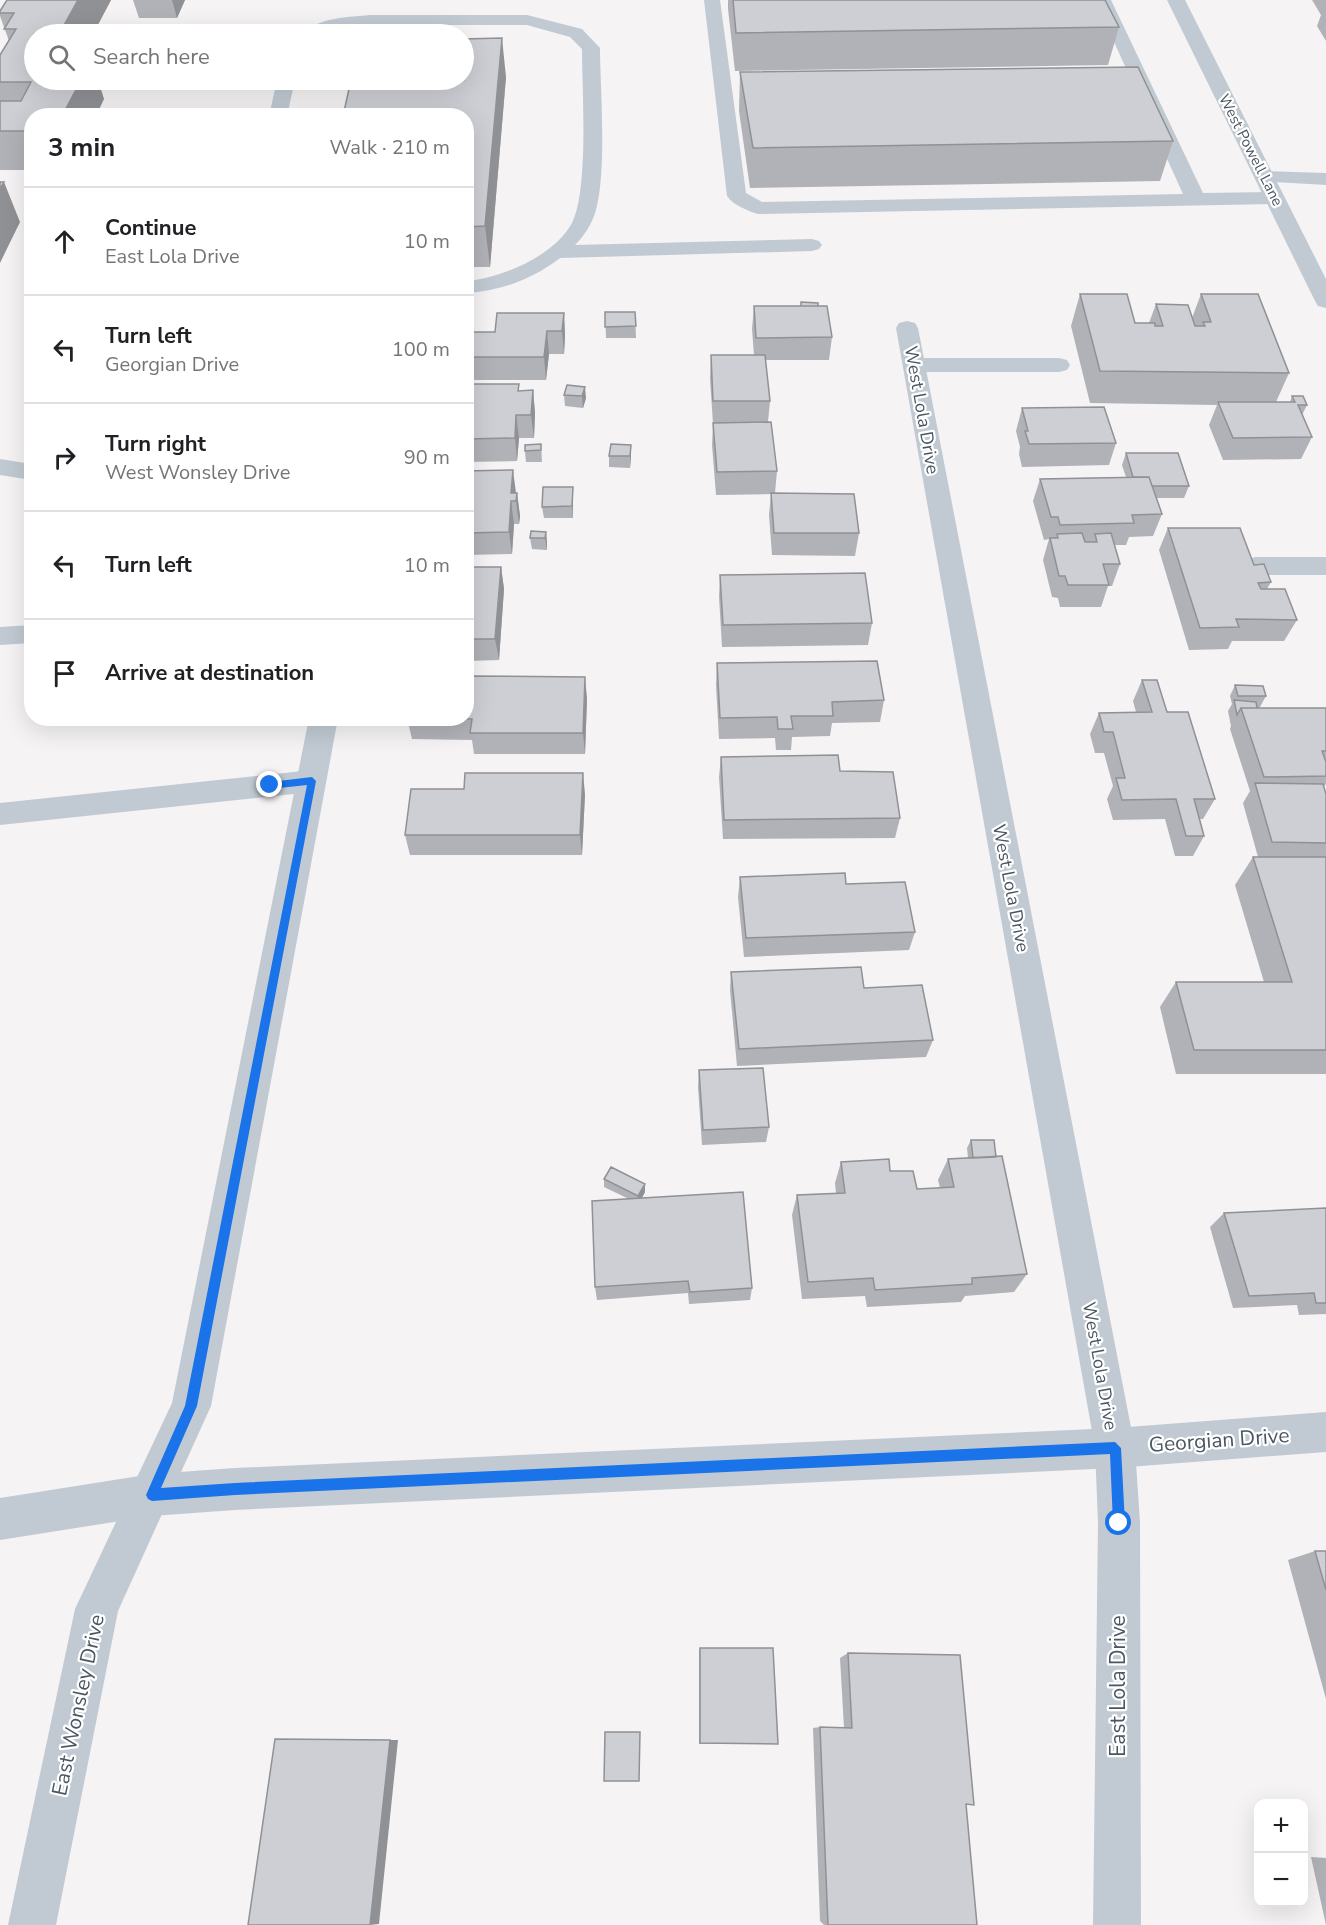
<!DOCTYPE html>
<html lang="en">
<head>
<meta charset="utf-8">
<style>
  body { margin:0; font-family:"Nunito Sans",sans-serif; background:#f2f2f2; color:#202124 }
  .controls { position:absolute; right:18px; bottom:18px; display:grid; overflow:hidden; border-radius:12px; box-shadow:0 6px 24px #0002 }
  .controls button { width:54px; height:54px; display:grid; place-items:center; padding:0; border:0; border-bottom:2px solid #e0e0e0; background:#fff; color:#202124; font:30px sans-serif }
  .stop { position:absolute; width:18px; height:18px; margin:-14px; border:4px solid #1a73e8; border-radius:50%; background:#fff }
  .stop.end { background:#1a73e8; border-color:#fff; box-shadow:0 2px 6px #0008 }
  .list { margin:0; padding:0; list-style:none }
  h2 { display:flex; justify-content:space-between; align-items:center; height:78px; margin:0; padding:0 24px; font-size:26px }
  h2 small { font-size:20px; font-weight:400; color:#757577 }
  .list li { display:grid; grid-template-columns:39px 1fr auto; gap:18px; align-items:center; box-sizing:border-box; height:108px; padding:0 24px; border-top:2px solid #e0e0e0 }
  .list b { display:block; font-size:22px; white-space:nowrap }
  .list p { margin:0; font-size:20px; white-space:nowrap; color:#757577 }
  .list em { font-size:20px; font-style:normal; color:#757577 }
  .icon { flex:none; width:33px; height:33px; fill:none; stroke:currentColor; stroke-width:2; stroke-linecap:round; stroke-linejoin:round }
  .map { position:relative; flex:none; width:1326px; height:1925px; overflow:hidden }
  .search { position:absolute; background:#fff; box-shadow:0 6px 24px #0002; left:24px; top:24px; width:450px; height:66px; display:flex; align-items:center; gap:15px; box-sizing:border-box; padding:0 21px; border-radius:33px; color:#757577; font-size:22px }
  .panel { position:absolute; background:#fff; box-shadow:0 6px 24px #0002; left:24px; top:108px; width:450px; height:618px; border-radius:24px }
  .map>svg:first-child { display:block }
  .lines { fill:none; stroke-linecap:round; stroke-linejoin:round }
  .service { fill:#c1cad2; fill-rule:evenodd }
  .minor { fill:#c1cad2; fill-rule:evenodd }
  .tertiary { fill:#c1cad2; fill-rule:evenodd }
  .wall { fill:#b0b2b7 }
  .shaded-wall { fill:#909195 }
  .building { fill:#cdcfd5; stroke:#909195; stroke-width:1.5 }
  .route { fill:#1a73e8 }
  .labels { text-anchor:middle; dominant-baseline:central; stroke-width:4.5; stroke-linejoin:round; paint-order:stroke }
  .far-street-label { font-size:15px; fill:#4a5661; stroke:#fff }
  .street-label { font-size:18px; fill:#4a5661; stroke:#fff }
  .near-street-label { font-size:21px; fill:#4a5661; stroke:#fff }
</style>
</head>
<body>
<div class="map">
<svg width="1326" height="1925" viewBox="0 0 1326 1925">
  <rect width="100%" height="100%" fill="#f5f3f3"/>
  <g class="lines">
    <path class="service" d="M704 0H720L746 193 762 202 1183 194 1095 0H1111L1203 193 1275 192 1282 194 1285 198 1282 202 1275 204 758 214C748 211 733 205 727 196Z
      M371 15H527L582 29 600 48C600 89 609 190 591 223 587 231 581 239 575 245L812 239 819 241 822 245 819 249 812 251 560 258C533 279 501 291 466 293V281C502 278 554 256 572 223 589 189 582 90 582 49L570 37 527 25H371L338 29 325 34H303C317 17 351 17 371 15Z
      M277 80H295L287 116H269Z
      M1264 171 1326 173V185L1257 181 1254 177 1257 173Z
      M914 358H1059L1067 360 1070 365 1067 370 1059 372H914L906 370 903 365 906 360Z
      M1255 557H1326V575H1255L1246 572 1242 566 1246 560Z
      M32 625V643L0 645V627Z
      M312 770 322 773 326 781 322 789 312 792 0 825V803Z"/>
    <path class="minor" d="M1167 0H1185L1326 279V308L1318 306 1315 301Z
      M907 321 915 323 918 328 1135 1448 1140 1523 1141 1925H1093L1098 1523 1095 1448 896 328 899 323Z
      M0 459 32 464V480L0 475Z
      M309 718H338L211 1406 118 1611 56 1925H8L75 1609 172 1403Z"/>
    <path class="tertiary" d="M1326 1412V1452L1115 1468 235 1510 152 1516 0 1540V1498L152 1474 235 1468 1115 1428Z"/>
  </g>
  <path class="wall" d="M7 0H111L93 34H34L104 99 32 116V170H0V55L9 41 0 16V11Z
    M133 0H185L177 18H139Z
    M728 0H1105L1119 27 1108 65 735 71 728 9Z
    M1312 0H1326V41L1317 26 1321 15Z
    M740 72 1173 141 1160 181 750 188 739 111Z
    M506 77 490 267H466V116Z
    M1080 294 1135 323H1149L1156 304 1192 318 1201 294 1289 373 1276 402H1290L1292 396 1307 405 1302 415 1312 437 1301 459 1223 460 1209 425 1217 405 1090 403 1071 326Z
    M754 306H818L832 337 829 360H765L770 401 768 422 777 471 775 493 859 533 855 556 772 555 769 515 771 494 716 495 712 445 713 424 710 378 711 355H754L752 329Z
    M605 312H635L636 338H606Z
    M564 313 565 336 564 354H549L546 380H469L466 362V352Z
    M466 384H519V391L533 390 535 413 534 438H519L517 461 466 462Z
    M567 385 586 398 583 408 565 406 564 395Z
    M1022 408 1116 443 1109 465 1022 467 1019 454 1020 447 1016 431Z
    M541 444 542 462H526L525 451Z
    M631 445V456L630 468 609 467V456Z
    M1126 453 1189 486 1184 498H1156L1162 514 1153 536 1129 537 1126 545H1114L1120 564 1112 586H1108L1101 607H1060L1058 598 1052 597 1043 560 1049 539 1044 540 1033 501 1040 479 1126 477 1122 465Z
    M466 471 517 493 520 516 519 524H514L512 554 466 555Z
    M573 498V518H544L542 507Z
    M1168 528 1254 565 1271 582 1267 589 1297 620 1284 641H1232L1228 649 1189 650 1159 550Z
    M546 532 547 543V550L532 549 530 538Z
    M466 567H501L504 589 499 660 466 661Z
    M720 575 872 623 868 645 722 647 719 597Z
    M717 663 884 700 880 722 832 723 830 736 792 737 791 750H776L775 738 719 739 716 685Z
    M1142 680 1167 712 1215 799 1203 819H1200L1204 836 1193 856H1175L1165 819 1113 820 1107 799 1113 786 1104 753H1095L1090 734 1099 713 1136 712 1133 701Z
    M1235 685 1266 696 1260 707 1257 708H1326V784L1324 787 1326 794V1074H1176L1160 1007 1176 982H1264L1235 885 1253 857H1258L1243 803 1250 791 1230 729 1231 726 1228 711 1232 704 1230 696Z
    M587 698 585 754H474L472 740 412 739 407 718Z
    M721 757 840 771 900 818 895 838 723 839 719 777Z
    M585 794 582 855H410L405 835Z
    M740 877 915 932 909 950 744 957 738 897Z
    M731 972 864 988 933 1040 926 1057 737 1066 730 990Z
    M699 1070 769 1127 766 1142 702 1145 698 1087Z
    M971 1140 996 1157 1027 1274 1014 1292 965 1296 961 1302 867 1307 865 1296 802 1299 792 1215 797 1195 836 1193 835 1183 841 1162 890 1171 917 1189 940 1188 938 1180 948 1159 968 1158 967 1148Z
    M604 1179 645 1192 642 1198 752 1288 750 1300 689 1304 688 1293 597 1300 595 1287 629 1199 604 1187Z
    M1326 1208V1314L1299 1315 1297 1305 1233 1308 1210 1227 1224 1213Z
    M1315 1551H1326V1699L1288 1560Z
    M700 1648 778 1744H699V1652Z
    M848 1653 966 1804 977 1925H824L820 1921 813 1728 820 1727 844 1728 840 1658Z
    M1311 1857 1326 1858V1925Z"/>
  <path class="shaded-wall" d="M78 0H111L93 34H59Z
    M172 0H185L177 18Z
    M502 38 506 77 490 267 485 226Z
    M81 80H98L104 99 96 116H62Z
    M4 182 20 222 0 263V189Z
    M564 313 565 336 564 354 562 331Z
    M547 331 549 354 546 380 544 357Z
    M585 387 586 398 583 408 582 396Z
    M533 390 535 413 534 438 531 415Z
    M516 415 519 438 517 461 515 438Z
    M631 445V456L630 468V456Z
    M513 470 516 493H511Z
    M573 487V518L572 506Z
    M517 493 520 516 519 524 516 501Z
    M511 501 514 524 512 554 509 532Z
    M546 532 547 543V550L545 538Z
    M501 567 504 589 499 660 495 639Z
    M585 677 587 698 585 754 583 733Z
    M583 773 585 794 582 855 580 835Z
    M645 1184V1192L639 1203 638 1196Z
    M390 1740H398L379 1924 370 1925Z"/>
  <path class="building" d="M7 0H78L59 34H34V80H81L62 116H32V131H0V101H21L31 82H0V55L16 29H4L14 13H0V11Z
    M733 0H1105L1119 27 736 33Z
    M502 38 485 226 466 227V116H343L351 80H464V39Z
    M1138 67 1173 141 753 148 740 72Z
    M125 111H149L148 116H123Z
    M0 182H4L0 189Z
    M1080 294H1127L1135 323H1155V326H1163L1156 304 1188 305 1195 326H1205L1203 322H1211L1201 294H1258L1289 373 1100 371Z
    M801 302 818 303V306H801Z
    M754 306H827L832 337 756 338Z
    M605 312H635L636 326 605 327Z
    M497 313H564L562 331H547L544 357H466L469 332H495Z
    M711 355H765L770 401H713Z
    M466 384H519L518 391 533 390 531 415H516L515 438 466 439Z
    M567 385 585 387 582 396 564 395Z
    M1292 396H1303L1307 405H1298L1312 437 1233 438 1218 402H1295Z
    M1104 407 1116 443 1029 444 1025 431H1028L1022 408Z
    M771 422 777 471 717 472 713 423Z
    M541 444V450L525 451V445Z
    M611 444 631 445 630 456H609Z
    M1126 453H1178L1189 486H1152L1149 477H1133Z
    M513 470 511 493H517L516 501H511L509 532 466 533V471Z
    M1149 477 1162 514 1132 515 1134 523 1060 525 1058 517H1051L1040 479Z
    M543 487H573L572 506 542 507Z
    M771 493 854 494 859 533H774Z
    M1168 528H1240L1254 565 1264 564 1271 582 1258 583 1261 589H1285L1297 620 1236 619 1239 627 1200 628Z
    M531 531 546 532 545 538H530Z
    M1082 533 1085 542H1097L1095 534 1111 533 1120 564H1103L1109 585H1068L1065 576H1059L1050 538H1058L1057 534Z
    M466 567H501L495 639H466Z
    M865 573 872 623 723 625 720 575Z
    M877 661 884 700 832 702 833 716H791L793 729H778L777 717 720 718 717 663Z
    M466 676 585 677 583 733H470L472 719 422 718H466Z
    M1142 680H1157L1167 712H1188L1215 799H1194L1204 836H1186L1176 799 1122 800 1116 778H1125L1113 732H1104L1099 713 1152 712Z
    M1235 685 1263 686 1266 696H1238Z
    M1234 700 1256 702 1257 708H1241L1237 715Z
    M1241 708H1326V751H1322L1326 762V776L1264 777Z
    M838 755 840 771 893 772 900 818 724 820 721 757Z
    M465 773H583L580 835H405L411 789H464Z
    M1255 783 1323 784 1326 794V843L1272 842Z
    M1253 857H1326V1050H1194L1176 982H1292Z
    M845 873 846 884 905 882 915 932 746 938 740 877Z
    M861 967 864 988 922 985 933 1040 739 1049 731 972Z
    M763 1068 769 1127 703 1130 699 1070Z
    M971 1140H994L996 1157 973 1158Z
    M1002 1156 1027 1274 972 1278V1284L875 1290 873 1278 808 1282 797 1195 845 1193 841 1162 889 1159 890 1171H913L917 1189 954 1187 948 1159Z
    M611 1167 645 1184 638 1196 604 1179Z
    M743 1192 752 1288 690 1292 688 1281 595 1287 592 1201Z
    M1326 1208V1303H1316L1314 1293 1249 1296 1224 1213Z
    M1315 1551H1326V1590Z
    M700 1648H773L778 1744 700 1743Z
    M848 1653 960 1655 974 1805 966 1804 977 1925H828L820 1727 852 1728Z
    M605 1732H640L639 1781H604Z
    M275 1739 390 1740 370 1925H248Z"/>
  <path class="route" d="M312 777 316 781 197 1406 161 1488 235 1483 1115 1442 1121 1448 1125 1523 1123 1528 1119 1530 1114 1528 1113 1523 1110 1454 235 1495 152 1501 148 1499 146 1495 185 1406 307 785 270 789 266 785 270 782Z"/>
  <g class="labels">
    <g class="far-street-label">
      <text transform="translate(1251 150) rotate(63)">West Powell Lane</text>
    </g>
    <g class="street-label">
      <text transform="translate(922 410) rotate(80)">West Lola Drive</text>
      <text transform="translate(1011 888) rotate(79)">West Lola Drive</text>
      <text transform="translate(1100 1366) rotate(80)">West Lola Drive</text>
    </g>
    <g class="near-street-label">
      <text transform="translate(1219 1440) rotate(-4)">Georgian Drive</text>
      <text transform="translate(1118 1686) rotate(-90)">East Lola Drive</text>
      <text transform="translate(78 1705) rotate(-78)">East Wonsley Drive</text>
    </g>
  </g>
</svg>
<div class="controls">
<button>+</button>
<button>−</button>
</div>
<div class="stop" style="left:1119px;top:1523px"></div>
<div class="stop end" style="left:270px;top:785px"></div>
<div class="search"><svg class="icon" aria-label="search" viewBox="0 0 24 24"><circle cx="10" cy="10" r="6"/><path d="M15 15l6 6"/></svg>Search here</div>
<section class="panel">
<h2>3 min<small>Walk · 210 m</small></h2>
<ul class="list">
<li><svg class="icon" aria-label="ahead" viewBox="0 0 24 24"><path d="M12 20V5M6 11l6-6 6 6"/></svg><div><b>Continue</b><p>East Lola Drive</p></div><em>10 m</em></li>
<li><svg class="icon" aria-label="left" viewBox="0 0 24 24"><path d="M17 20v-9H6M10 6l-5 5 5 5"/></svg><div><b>Turn left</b><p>Georgian Drive</p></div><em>100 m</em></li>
<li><svg class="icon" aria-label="right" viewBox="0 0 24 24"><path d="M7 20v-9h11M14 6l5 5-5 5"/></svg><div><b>Turn right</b><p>West Wonsley Drive</p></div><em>90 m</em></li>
<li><svg class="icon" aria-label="left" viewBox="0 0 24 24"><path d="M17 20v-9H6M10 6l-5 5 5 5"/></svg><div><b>Turn left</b></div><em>10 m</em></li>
<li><svg class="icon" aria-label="arrive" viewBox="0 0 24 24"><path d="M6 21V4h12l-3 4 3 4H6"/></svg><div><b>Arrive at destination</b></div></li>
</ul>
</section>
</div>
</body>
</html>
